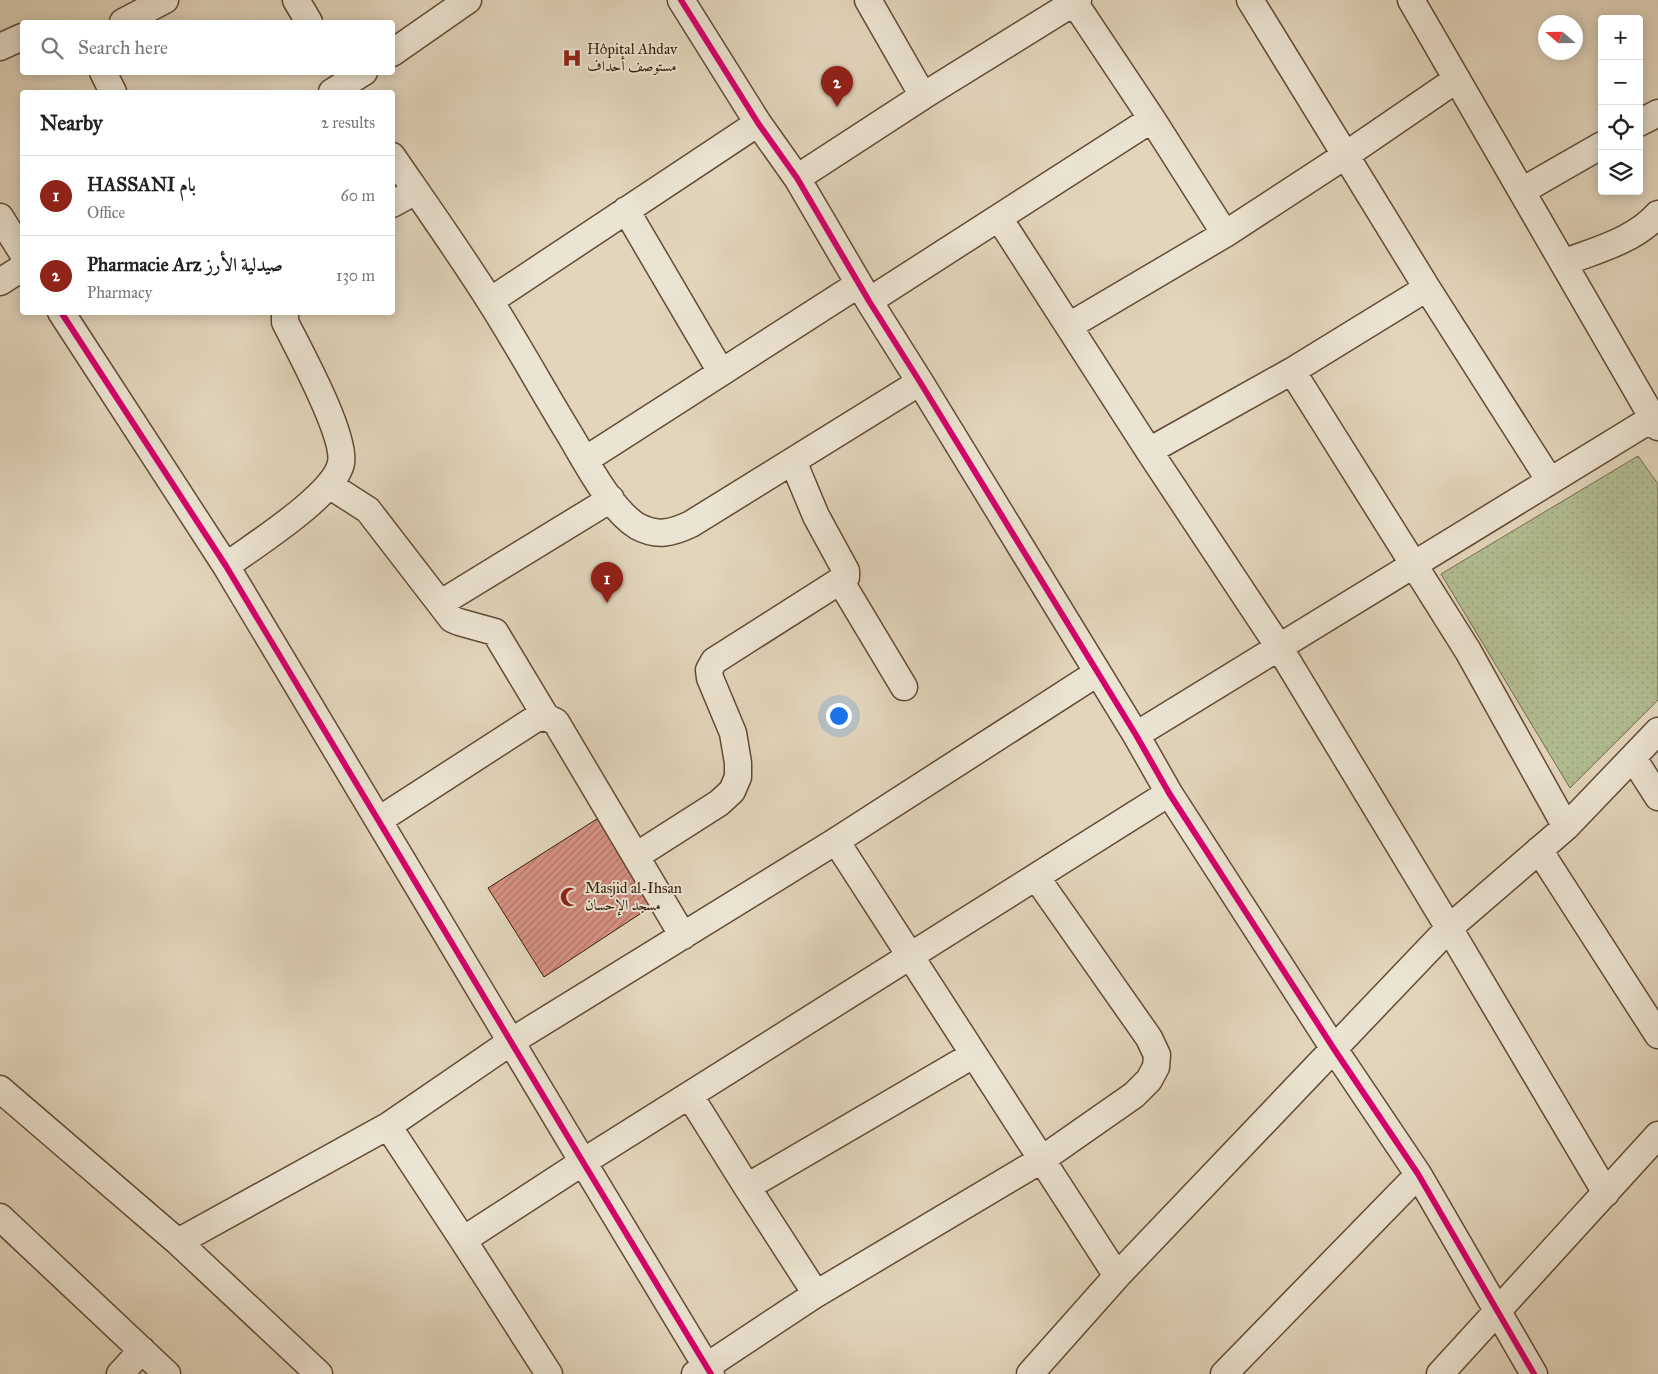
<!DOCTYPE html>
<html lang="en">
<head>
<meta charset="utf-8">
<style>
  body { margin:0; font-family:"IM FELL Great Primer",Amiri,serif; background:#f6f6f6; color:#222 }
  .controls { position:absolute; right:15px; top:15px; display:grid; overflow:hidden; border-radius:5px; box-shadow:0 2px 12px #0003 }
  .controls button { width:45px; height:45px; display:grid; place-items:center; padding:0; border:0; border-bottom:1px solid #e0e0e0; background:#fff; color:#222; font:25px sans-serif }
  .compass { position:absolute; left:1538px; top:15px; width:45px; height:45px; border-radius:50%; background:#fff; box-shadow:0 2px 12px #0003; rotate:290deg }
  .you { position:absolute; left:838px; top:715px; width:18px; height:18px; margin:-12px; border:4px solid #fff; border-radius:50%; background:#1a73e8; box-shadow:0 0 0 8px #1a73e833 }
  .badge { display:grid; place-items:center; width:32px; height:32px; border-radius:50%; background:#8f2418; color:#fff; font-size:16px; font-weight:700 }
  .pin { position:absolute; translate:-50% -41px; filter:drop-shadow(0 1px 2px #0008) }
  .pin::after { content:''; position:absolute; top:26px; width:18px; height:15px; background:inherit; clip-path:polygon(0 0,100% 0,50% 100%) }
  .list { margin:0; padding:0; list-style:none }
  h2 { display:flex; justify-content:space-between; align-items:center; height:65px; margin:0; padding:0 20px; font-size:21px }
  h2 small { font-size:16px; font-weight:400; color:#767676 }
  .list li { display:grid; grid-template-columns:32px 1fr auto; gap:15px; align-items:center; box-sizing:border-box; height:80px; padding:0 20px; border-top:1px solid #e0e0e0 }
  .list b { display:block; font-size:19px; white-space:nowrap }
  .list p { margin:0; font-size:16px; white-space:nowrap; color:#767676 }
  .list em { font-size:16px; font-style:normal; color:#767676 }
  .icon { flex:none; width:28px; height:28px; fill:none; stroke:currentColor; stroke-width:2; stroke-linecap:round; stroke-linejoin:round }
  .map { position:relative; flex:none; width:1658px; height:1374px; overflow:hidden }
  .search { position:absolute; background:#fff; box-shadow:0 2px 12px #0003; left:20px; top:20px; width:375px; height:55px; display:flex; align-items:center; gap:12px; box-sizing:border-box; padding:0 18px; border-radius:5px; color:#767676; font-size:19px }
  .panel { position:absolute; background:#fff; box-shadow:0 2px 12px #0003; left:20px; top:90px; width:375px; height:225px; border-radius:5px }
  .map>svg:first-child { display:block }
  .park { fill:url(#park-dots); stroke:#756d4c }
  .building { fill:url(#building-hatch); stroke:#381d07 }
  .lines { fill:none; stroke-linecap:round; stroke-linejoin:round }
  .minor-casing { stroke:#624b34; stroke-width:29 }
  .minor { stroke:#ece4d3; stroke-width:26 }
  .cycleway-casing { stroke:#ece4d3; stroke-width:9 }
  .cycleway { stroke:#d6006c; stroke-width:6 }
  .labels { text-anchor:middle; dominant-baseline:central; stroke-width:4; stroke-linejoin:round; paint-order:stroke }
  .poi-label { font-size:15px; fill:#381d07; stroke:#ece4d3; text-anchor:start }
</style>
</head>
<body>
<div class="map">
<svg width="1658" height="1374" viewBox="0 0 1658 1374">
  <defs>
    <pattern id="park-dots" width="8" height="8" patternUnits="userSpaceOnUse" patternTransform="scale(1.25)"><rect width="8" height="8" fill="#b2bd92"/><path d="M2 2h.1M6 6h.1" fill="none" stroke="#9aa27c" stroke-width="1.8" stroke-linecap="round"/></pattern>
    <pattern id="building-hatch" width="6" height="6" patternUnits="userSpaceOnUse" patternTransform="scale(1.25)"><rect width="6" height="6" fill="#d69183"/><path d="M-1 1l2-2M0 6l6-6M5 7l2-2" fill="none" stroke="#af7669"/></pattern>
  </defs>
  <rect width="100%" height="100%" fill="#e2d5bc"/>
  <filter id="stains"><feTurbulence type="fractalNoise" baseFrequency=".004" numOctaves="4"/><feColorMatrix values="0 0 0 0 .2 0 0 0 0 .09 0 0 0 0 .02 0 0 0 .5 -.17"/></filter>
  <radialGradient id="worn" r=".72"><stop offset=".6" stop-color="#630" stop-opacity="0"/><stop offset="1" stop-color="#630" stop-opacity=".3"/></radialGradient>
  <path class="park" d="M1638 456 1658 484V700L1570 788 1441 574Z"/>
  <path class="building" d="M600 817 652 906 544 977 488 888Z"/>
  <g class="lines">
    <defs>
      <path id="minor" d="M296 0 309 22
        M681 0 758 123 797 178 869 301 920 382 1136 735 1169 793 1334 1049 1418 1174 1534 1374
        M868 0 923 96
        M1250 0 1427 288 1550 481
        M1411 0 1658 427
        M1074 2 1152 119 1225 234
        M123 22 165 0
        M0 47 22 37
        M392 53 468 0
        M103 72 113 92
        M332 92 364 72
        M1639 123 1658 113
        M392 156C425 204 459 252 490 301 518 345 543 391 570 435 586 462 611 510 637 526 657 537 672 533 691 524L920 382
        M797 178 923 96 1078 0
        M1522 191 1602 145
        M392 204 416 191
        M626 210 721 372
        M0 217 22 252
        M999 218 1149 451 1279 647 1449 928 1606 1193
        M1563 263C1596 250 1634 241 1658 214
        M0 282 22 268
        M490 301 758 123
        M869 301 1152 119
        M61 312 226 566 583 1162 711 1374
        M1069 326 1225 234 1346 155 1457 79
        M1292 371 1468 651 1566 827
        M1149 451 1292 371 1427 288
        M585 460 859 284
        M329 485 368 510 452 619 459 622 495 632 546 717
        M226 566C253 546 335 495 341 463 346 435 299 350 285 322V312
        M841 582 904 687
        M441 603 611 499
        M1136 735 1653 418
        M1633 758 1658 797
        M379 820 535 719 546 717 556 722 683 936
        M836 841 1117 1276
        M1539 850 1658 1035
        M636 856 719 803 732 791 738 777V763L733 733 710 678 709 670 714 661 846 577V571L816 516 793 461
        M0 1089 178 1242 319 1374
        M690 1096 747 1187 816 1294
        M388 1126 463 1240 549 1374
        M747 1187 973 1055
        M0 1217 167 1374
        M463 1240 583 1162 1169 793
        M178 1242 388 1126 512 1041 836 841 1097 673
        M120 1374 142 1350
        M695 1374 816 1294 1041 1160 1134 1095 1149 1080 1156 1067 1157 1055 1149 1038 1036 877
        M1030 1374 1117 1276 1449 928 1566 827 1658 731
        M1224 1374 1418 1175
        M1440 1374 1658 1135"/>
    </defs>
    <use href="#minor" class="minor-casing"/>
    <use href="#minor" class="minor"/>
    <defs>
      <path id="cycleway" d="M681 0 758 123 797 178 869 301 920 382 1136 735 1169 793 1334 1049 1418 1174 1534 1374
        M61 312 226 566 583 1162 711 1374"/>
    </defs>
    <use href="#cycleway" class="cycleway-casing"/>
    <use href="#cycleway" class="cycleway"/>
  </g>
  <defs>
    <symbol id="hospital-bare" viewBox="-9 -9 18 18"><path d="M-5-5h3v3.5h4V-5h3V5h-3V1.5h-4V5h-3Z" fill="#8f2418" stroke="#ece4d3" stroke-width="2.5" paint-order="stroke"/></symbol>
    <symbol id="mosque-bare" viewBox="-9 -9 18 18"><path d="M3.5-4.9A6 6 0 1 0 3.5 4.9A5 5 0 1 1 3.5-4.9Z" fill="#8f2418" stroke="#ece4d3" stroke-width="2.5" paint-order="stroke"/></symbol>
  </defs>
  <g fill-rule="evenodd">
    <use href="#hospital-bare" x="558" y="44" width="28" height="28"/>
    <use href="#mosque-bare" x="556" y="883" width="28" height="28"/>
  </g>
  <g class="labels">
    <g class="poi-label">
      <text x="587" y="49">Hôpital Ahdav<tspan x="587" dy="17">مستوصف أحداف</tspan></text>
      <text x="585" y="888">Masjid al-Ihsan<tspan x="585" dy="17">مسجد الإحسان</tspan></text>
    </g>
  </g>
  <rect width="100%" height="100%" filter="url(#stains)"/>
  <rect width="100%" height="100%" fill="url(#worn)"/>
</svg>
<div class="controls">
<button>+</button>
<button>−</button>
<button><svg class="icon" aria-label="locate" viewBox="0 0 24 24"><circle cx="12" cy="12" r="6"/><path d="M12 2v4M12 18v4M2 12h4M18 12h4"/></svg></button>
<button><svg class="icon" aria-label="layers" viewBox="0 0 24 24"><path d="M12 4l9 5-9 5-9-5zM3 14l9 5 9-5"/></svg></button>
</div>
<svg class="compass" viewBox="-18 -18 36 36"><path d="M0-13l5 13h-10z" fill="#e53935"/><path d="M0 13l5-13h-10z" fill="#767676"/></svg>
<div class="you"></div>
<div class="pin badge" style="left:607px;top:603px">1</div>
<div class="pin badge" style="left:837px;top:107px">2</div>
<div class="search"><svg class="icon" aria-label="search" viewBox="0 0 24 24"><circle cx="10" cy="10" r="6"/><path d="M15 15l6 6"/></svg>Search here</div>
<section class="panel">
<h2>Nearby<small>2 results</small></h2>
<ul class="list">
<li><span class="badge">1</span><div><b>HASSANI بام</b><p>Office</p></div><em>60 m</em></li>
<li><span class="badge">2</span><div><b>Pharmacie Arz صيدلية الأرز</b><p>Pharmacy</p></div><em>130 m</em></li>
</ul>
</section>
</div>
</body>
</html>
